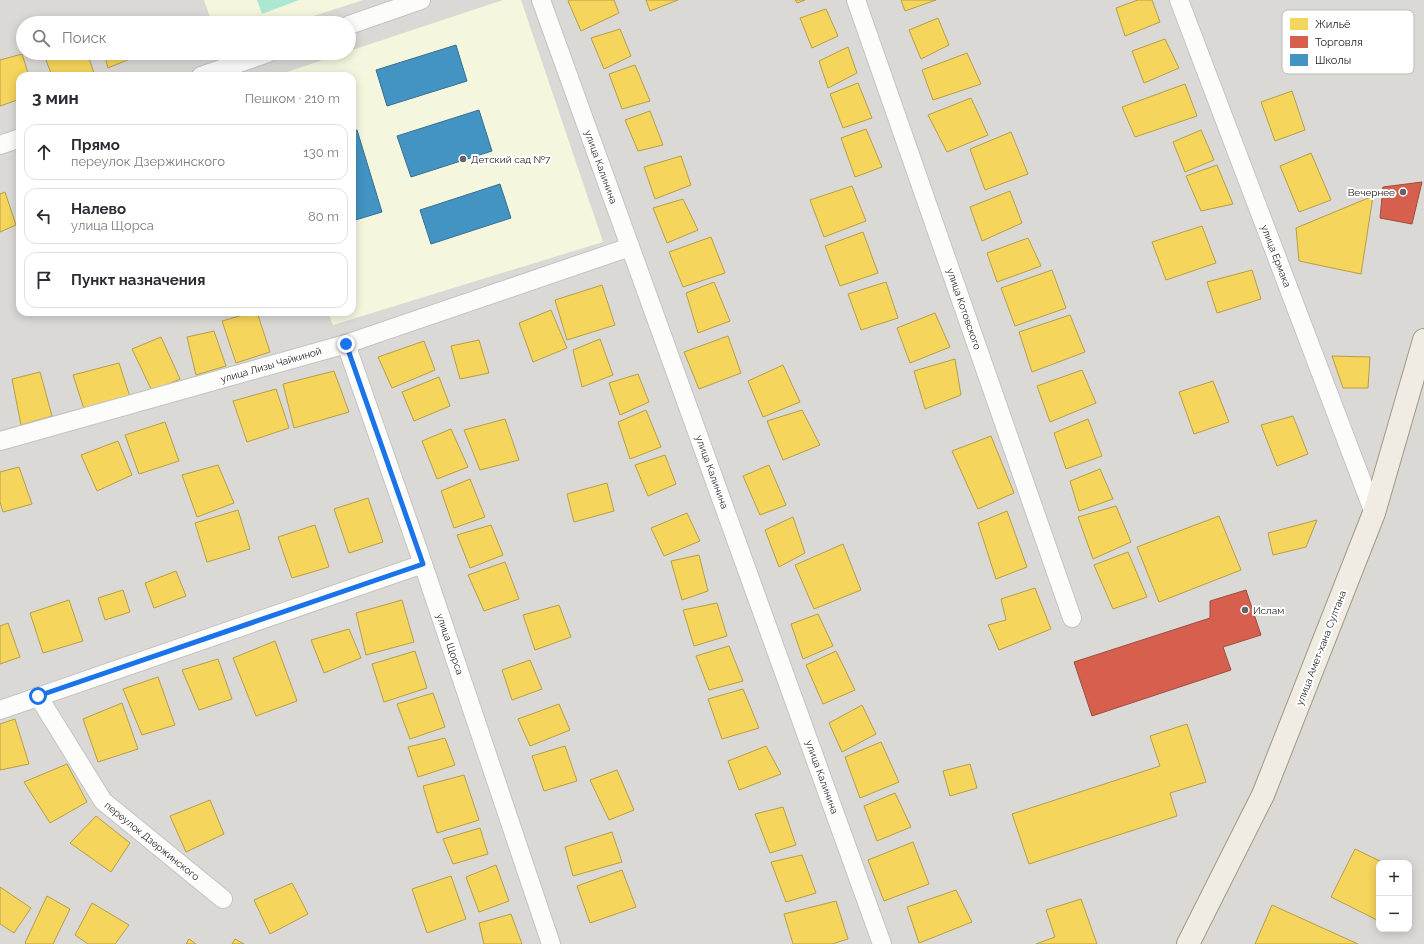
<!DOCTYPE html>
<html lang="ru">
<head>
<meta charset="utf-8">
<style>
  body { margin:0; font-family:Raleway,sans-serif; background:#f7f7f7; color:#2b2b33 }
  .controls { position:absolute; right:12px; bottom:12px; display:grid; overflow:hidden; border-radius:8px; box-shadow:0 2px 10px #0003 }
  .controls button { width:36px; height:36px; display:grid; place-items:center; padding:0; border:0; border-bottom:1px solid #e1e1e2; background:#fff; color:#2b2b33; font:20px sans-serif }
  .stop { position:absolute; width:12px; height:12px; margin:-9px; border:3px solid #1a73e8; border-radius:50%; background:#fff }
  .stop.end { background:#1a73e8; border-color:#fff; box-shadow:0 1px 4px #0008 }
  .list { margin:0; padding:0; list-style:none }
  h2 { display:flex; justify-content:space-between; align-items:center; height:52px; margin:0; padding:0 16px; font-size:17px }
  h2 small { font-size:13px; font-weight:400; color:#7c7c81 }
  .list li { display:grid; grid-template-columns:26px 1fr auto; gap:12px; align-items:center; box-sizing:border-box; height:56px; margin:0 8px 8px; padding:0 8px; border:1px solid #e1e1e2; border-radius:12px }
  .list b { display:block; font-size:15px; white-space:nowrap }
  .list p { margin:0; font-size:13px; white-space:nowrap; color:#7c7c81 }
  .list em { font-size:13px; font-style:normal; color:#7c7c81 }
  .icon { flex:none; width:22px; height:22px; fill:none; stroke:currentColor; stroke-width:2; stroke-linecap:round; stroke-linejoin:round }
  .map { position:relative; flex:none; width:1424px; height:944px; overflow:hidden }
  .search { position:absolute; background:#fff; box-shadow:0 2px 10px #0003; left:16px; top:16px; width:340px; height:44px; display:flex; align-items:center; gap:10px; box-sizing:border-box; padding:0 14px; border-radius:22px; color:#7c7c81; font-size:15px }
  .panel { position:absolute; background:#fff; box-shadow:0 2px 10px #0003; left:16px; top:72px; width:340px; height:244px; border-radius:12px }
  .map>svg:first-child { display:block }
  .residential { fill:#dad9d6; fill-rule:evenodd }
  .education { fill:#f5f6de }
  .pitch { fill:#abe8d2 }
  .homes { fill:#f6d55c; stroke:#b59e49 }
  .shops { fill:#d6604d; stroke:#9e4c3e }
  .schools { fill:#4393c3; stroke:#376f91 }
  .lines { fill:none; stroke-linecap:round; stroke-linejoin:round }
  .minor-casing { stroke:#c4c3c0; stroke-width:20 }
  .primary-casing { stroke:#a19981; stroke-width:24 }
  .minor { stroke:#fcfcfb; stroke-width:18 }
  .primary { stroke:#f0ece3; stroke-width:22 }
  .route { stroke:#1a73e8; stroke-width:5 }
  .poi-dot { fill:#656462; stroke:#fff; stroke-width:1.5 }
  .labels { text-anchor:middle; dominant-baseline:central; stroke-width:4; stroke-linejoin:round; paint-order:stroke }
  .poi-label { font-size:10px; fill:#1c1c1c; stroke:#fff; text-anchor:start }
  .street-label { font-size:10px; fill:#1c1c1c; stroke:#fff }
  .key { fill:#fff; stroke:#bbb; stroke-width:1 }
  .key-label { font-size:11px; fill:#1c1c1c }
</style>
</head>
<body>
<div class="map">
<svg width="1424" height="944" viewBox="0 0 1424 944">
  <rect width="100%" height="100%" fill="#eceae4"/>
  <path class="residential" d="M0 0H1424V944H0ZM23 23H349V53H23ZM20 76H352V312H20ZM1379 863H1409V929H1379Z"/>
  <path class="education" d="M204 0H363L292 23H212Z
    M503 0H521L603 242 333 325 328 312H352V76H275L344 53H349V51Z"/>
  <path class="pitch" d="M257 0H299L262 14Z"/>
  <path class="homes" d="M570 0H614L619 13 581 31 568 1Z
    M646 0H678L650 11Z
    M795 0H805L797 3Z
    M901 0H936L905 11Z
    M1138 0H1152L1160 22 1125 36 1116 8Z
    M826 9 838 36 812 48 800 18Z
    M938 18 949 45 921 59 909 30Z
    M620 29 631 56 604 69 591 38Z
    M1165 39 1179 68 1144 83 1132 51Z
    M848 47 857 73 828 88 819 61Z
    M50 53H87L94 73 88 76H52L44 55Z
    M104 53H136L137 56 108 68Z
    M967 53 981 84 933 100 922 70Z
    M22 54 29 76H20V99L0 106V60Z
    M635 65 650 101 622 109 609 74Z
    M858 83 872 118 843 128 830 94Z
    M1185 84 1197 116 1135 137 1122 107Z
    M1292 91 1305 130 1275 141 1261 102Z
    M971 98 988 135 947 152 928 115Z
    M650 111 663 145 638 151 625 120Z
    M866 129 882 167 855 177 841 138Z
    M1201 130 1214 160 1185 172 1173 142Z
    M1011 132 1028 174 985 190 970 149Z
    M1311 153 1331 200 1299 212 1280 166Z
    M681 156 691 185 655 199 644 167Z
    M1217 165 1233 204 1201 211 1186 176Z
    M852 186 866 221 824 237 810 200Z
    M1010 191 1022 223 982 241 970 207Z
    M5 192 16 225 0 232V194Z
    M1373 196 1361 274 1299 261 1296 228Z
    M683 199 698 230 667 243 653 208Z
    M1202 226 1216 263 1166 280 1152 242Z
    M863 232 878 273 840 286 825 246Z
    M711 237 725 273 683 287 669 252Z
    M1028 238 1041 266 997 282 987 253Z
    M1052 270 1066 308 1015 326 1001 288Z
    M1252 270 1261 299 1217 313 1207 282Z
    M714 282 730 321 698 333 686 293Z
    M886 282 898 318 861 330 848 294Z
    M602 285 615 325 567 340 555 300Z
    M551 310 567 348 533 362 519 323Z
    M254 312H257L270 352 236 363 222 321Z
    M935 313 950 347 910 363 897 328Z
    M1070 315 1085 352 1032 372 1019 332Z
    M214 331 226 366 196 375 187 337Z
    M728 336 741 373 699 389 684 352Z
    M161 337 180 379 152 391 132 349Z
    M600 339 613 375 582 387 573 350Z
    M479 340 489 373 460 379 451 346Z
    M424 341 435 370 392 388 378 357Z
    M1332 356 1370 357 1368 388H1343Z
    M955 359 961 395 925 409 914 371Z
    M119 363 130 397 84 409 73 375Z
    M783 365 800 402 763 417 748 381Z
    M1082 370 1096 403 1050 422 1037 386Z
    M334 371 349 412 294 428 283 384Z
    M40 372 52 416 21 425 12 379Z
    M638 374 649 402 620 415 609 383Z
    M439 377 450 406 414 421 402 392Z
    M1213 381 1229 422 1194 434 1179 392Z
    M276 389 289 428 247 442 233 401Z
    M646 410 661 447 630 459 618 422Z
    M802 410 820 445 783 460 767 421Z
    M1293 416 1308 454 1277 466 1261 425Z
    M505 419 519 460 480 470 464 430Z
    M1088 419 1102 456 1066 469 1054 433Z
    M165 422 179 461 139 474 125 435Z
    M451 429 468 467 437 479 422 441Z
    M991 436 1014 493 978 509 952 451Z
    M118 441 132 475 97 491 81 455Z
    M665 455 676 484 648 496 635 465Z
    M218 465 234 503 197 517 182 475Z
    M769 465 786 505 760 515 743 476Z
    M19 467 32 504 3 512 0 502V472Z
    M1100 469 1113 499 1079 511 1070 481Z
    M470 479 485 517 454 528 441 491Z
    M607 483 614 511 574 522 567 494Z
    M368 498 383 542 349 553 334 509Z
    M1116 506 1131 542 1093 559 1078 517Z
    M238 510 250 549 207 562 195 523Z
    M1007 511 1027 567 996 579 978 523Z
    M687 513 700 541 664 556 651 528Z
    M1219 516 1241 570 1159 602 1137 547Z
    M793 517 805 553 779 567 765 530Z
    M1317 520 1306 547 1273 555 1268 533Z
    M315 525 329 567 292 578 278 537Z
    M491 525 503 555 470 568 457 535Z
    M843 544 861 590 814 609 795 565Z
    M1128 552 1147 597 1113 609 1094 565Z
    M699 555 708 591 682 600 671 561Z
    M505 562 519 599 484 611 468 575Z
    M176 571 186 596 154 608 145 583Z
    M1035 588 1051 629 999 650 988 625 1006 620 1001 599Z
    M123 590 130 612 105 620 98 598Z
    M69 600 83 641 43 653 30 613Z
    M402 600 414 642 366 655 356 613Z
    M717 603 727 636 694 646 683 610Z
    M559 605 571 637 535 650 523 615Z
    M818 614 833 646 803 659 791 624Z
    M8 623 20 657 0 664V626Z
    M349 629 361 658 324 673 311 640Z
    M275 641 297 701 256 716 233 658Z
    M729 646 743 681 709 690 696 656Z
    M415 651 427 688 384 702 372 664Z
    M836 651 855 690 823 704 806 665Z
    M218 659 232 699 199 710 182 670Z
    M530 660 542 689 512 700 502 670Z
    M158 677 175 725 142 735 123 689Z
    M743 689 759 728 722 739 708 699Z
    M433 693 445 727 410 739 397 704Z
    M122 703 138 749 98 762 83 719Z
    M559 704 570 730 530 746 518 719Z
    M862 705 876 734 842 752 829 723Z
    M15 719 29 764 0 770V724Z
    M1187 724 1206 782 1170 793 1177 816 1029 864 1012 814 1160 766 1150 736Z
    M445 738 455 765 418 777 408 747Z
    M881 742 899 782 860 798 845 757Z
    M565 746 577 781 544 791 532 756Z
    M766 746 781 774 739 790 728 761Z
    M67 764 87 802 50 823 24 782Z
    M970 764 977 788 950 796 943 771Z
    M617 770 634 810 609 820 590 780Z
    M464 775 479 820 437 833 423 786Z
    M895 793 911 827 877 841 864 806Z
    M210 800 224 834 186 852 170 816Z
    M783 807 796 845 770 853 755 814Z
    M96 816 130 843 111 872 70 843Z
    M480 828 488 854 453 864 443 839Z
    M612 832 622 862 573 876 565 847Z
    M913 842 929 884 884 901 868 860Z
    M1355 849 1384 863H1379V921L1331 897Z
    M802 855 816 893 786 902 771 862Z
    M496 865 509 901 479 912 466 877Z
    M622 870 636 907 590 923 577 886Z
    M451 876 466 919 427 933 412 889Z
    M292 883 308 914 270 934 254 900Z
    M0 887 31 908 14 933 0 924Z
    M956 890 972 922 919 943 907 907Z
    M47 896 70 909 53 944H26L25 943Z
    M1081 899 1097 944H1036L1055 937 1046 910Z
    M836 901 848 939 832 944H793L784 914Z
    M92 903 129 925 115 944H88L75 935Z
    M1272 905 1358 944H1255Z
    M511 914 522 944H484L479 923Z
    M189 939 196 944H186Z
    M235 939 244 944H232Z"/>
  <path class="shops" d="M1422 182 1412 224 1380 218 1383 187Z
    M1246 590 1261 635 1223 647 1231 670 1092 716 1074 662 1210 618V601Z"/>
  <path class="schools" d="M456 45 467 81 387 106 376 70Z
    M479 110 492 151 411 177 397 136Z
    M357 130 382 212 352 221V132Z
    M500 184 511 218 431 244 420 210Z"/>
  <g class="lines">
    <defs>
      <path id="minor" d="M541 0 882 944
        M856 0 1072 618
        M1179 0 1374 513
        M349 25 421 0
        M201 76 268 53
        M0 145 20 138
        M346 344 423 564 551 944
        M0 441 346 344 630 247
        M38 696 103 801 223 899
        M0 710 423 564"/>
      <path id="primary" d="M1188 944 1263 795 1374 513 1424 340"/>
    </defs>
    <use href="#minor" class="minor-casing"/>
    <use href="#primary" class="primary-casing"/>
    <use href="#minor" class="minor"/>
    <use href="#primary" class="primary"/>
  </g>
  <g class="lines">
    <path class="route" d="M38 696 423 564 346 344"/>
  </g>
  <g class="poi-dot">
    <circle cx="463" cy="159" r="4"/>
    <circle cx="1403" cy="192" r="4"/>
    <circle cx="1245" cy="610" r="4"/>
  </g>
  <g class="labels">
    <g class="poi-label">
      <text x="471" y="159">Детский сад №7</text>
      <text x="1395" y="192" text-anchor="end">Вечернее</text>
      <text x="1253" y="610">Ислам</text>
    </g>
    <g class="street-label">
      <text transform="translate(601 167) rotate(70)">улица Калинина</text>
      <text transform="translate(1276 256) rotate(69)">улица Ермака</text>
      <text transform="translate(964 309) rotate(71)">улица Котовского</text>
      <text transform="translate(271 365) rotate(-16)">улица Лизы Чайкиной</text>
      <text transform="translate(712 472) rotate(70)">улица Калинина</text>
      <text transform="translate(450 644) rotate(71)">улица Щорса</text>
      <text transform="translate(1321 648) rotate(-69)">улица Амет-хана Султана</text>
      <text transform="translate(822 777) rotate(70)">улица Калинина</text>
      <text transform="translate(152 841) rotate(39)">переулок Дзержинского</text>
    </g>
  </g>
  <rect x="1282" y="10" width="132" height="64" rx="6" class="key"/>
  <rect x="1290" y="18" width="18" height="12" fill="#f6d55c"/>
  <rect x="1290" y="36" width="18" height="12" fill="#d6604d"/>
  <rect x="1290" y="54" width="18" height="12" fill="#4393c3"/>
  <g class="key-label">
    <text x="1315" y="28">Жильё</text>
    <text x="1315" y="46">Торговля</text>
    <text x="1315" y="64">Школы</text>
  </g>
</svg>
<div class="controls">
<button>+</button>
<button>−</button>
</div>
<div class="stop" style="left:38px;top:696px"></div>
<div class="stop end" style="left:346px;top:344px"></div>
<div class="search"><svg class="icon" aria-label="search" viewBox="0 0 24 24"><circle cx="10" cy="10" r="6"/><path d="M15 15l6 6"/></svg>Поиск</div>
<section class="panel">
<h2>3 мин<small>Пешком · 210 m</small></h2>
<ul class="list">
<li><svg class="icon" aria-label="ahead" viewBox="0 0 24 24"><path d="M12 20V5M6 11l6-6 6 6"/></svg><div><b>Прямо</b><p>переулок Дзержинского</p></div><em>130 m</em></li>
<li><svg class="icon" aria-label="left" viewBox="0 0 24 24"><path d="M17 20v-9H6M10 6l-5 5 5 5"/></svg><div><b>Налево</b><p>улица Щорса</p></div><em>80 m</em></li>
<li><svg class="icon" aria-label="arrive" viewBox="0 0 24 24"><path d="M6 21V4h12l-3 4 3 4H6"/></svg><div><b>Пункт назначения</b></div></li>
</ul>
</section>
</div>
</body>
</html>
